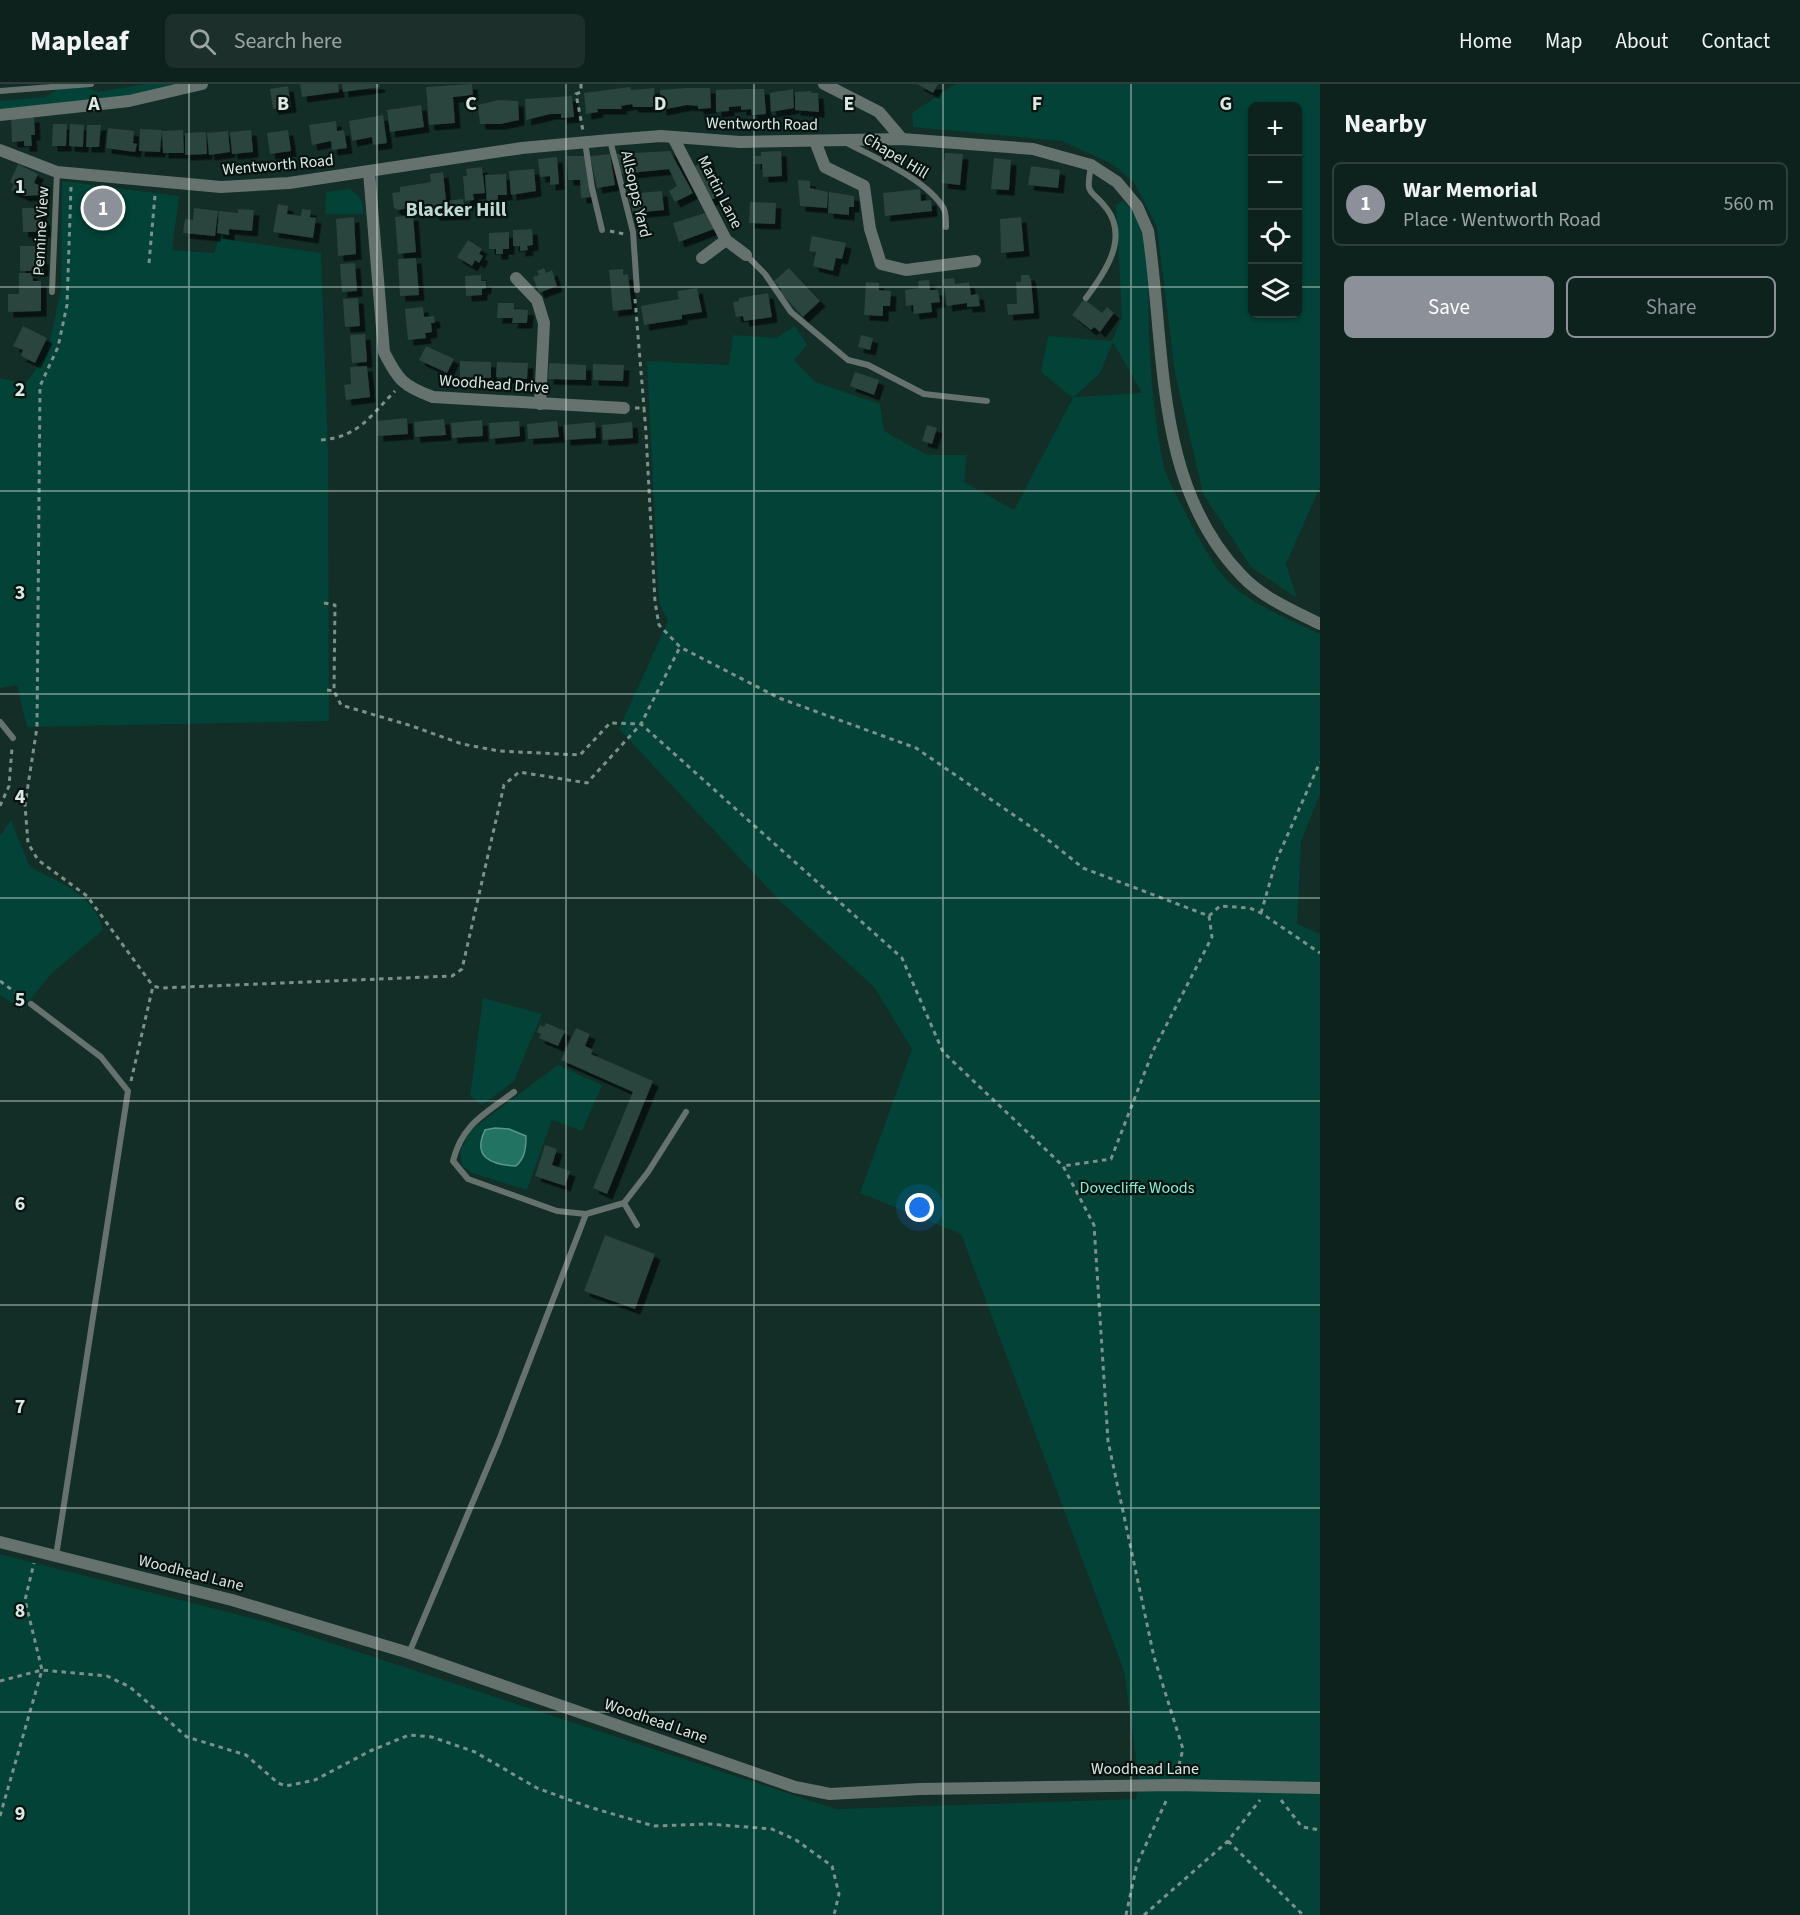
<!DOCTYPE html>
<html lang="en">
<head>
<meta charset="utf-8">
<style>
  body { margin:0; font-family:"Source Sans 3",sans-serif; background:#1c2f2a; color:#f1f3f6 }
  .controls { position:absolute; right:18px; top:18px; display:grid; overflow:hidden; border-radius:9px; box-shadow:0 2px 4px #0004 }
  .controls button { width:54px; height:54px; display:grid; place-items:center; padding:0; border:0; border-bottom:2px solid #2e3f3b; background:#0e221d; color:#f1f3f6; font:30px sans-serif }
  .you { position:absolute; left:920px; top:1124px; width:21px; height:21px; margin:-15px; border:4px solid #fff; border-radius:50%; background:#1a73e8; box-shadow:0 0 0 9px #1a73e833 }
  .badge { display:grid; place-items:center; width:39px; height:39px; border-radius:50%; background:#8c9099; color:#fff; font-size:20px; font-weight:700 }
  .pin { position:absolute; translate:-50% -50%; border:3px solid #fff; box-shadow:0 2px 6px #0006 }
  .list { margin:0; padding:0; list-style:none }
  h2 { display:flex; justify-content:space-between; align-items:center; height:78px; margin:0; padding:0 24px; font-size:26px }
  h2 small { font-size:20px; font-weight:400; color:#9ba4a4 }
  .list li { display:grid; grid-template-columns:39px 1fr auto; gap:18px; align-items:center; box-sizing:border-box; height:84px; margin:0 12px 12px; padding:0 12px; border:2px solid #2e3f3b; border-radius:9px }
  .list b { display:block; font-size:22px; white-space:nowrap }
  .list p { margin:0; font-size:20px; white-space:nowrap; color:#9ba4a4 }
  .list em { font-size:20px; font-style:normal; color:#9ba4a4 }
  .actions { display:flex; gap:12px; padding:18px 24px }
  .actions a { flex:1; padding:14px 0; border:2px solid #8c9099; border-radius:9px; text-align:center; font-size:21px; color:#8c9099 }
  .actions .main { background:#8c9099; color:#fff }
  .icon { flex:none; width:33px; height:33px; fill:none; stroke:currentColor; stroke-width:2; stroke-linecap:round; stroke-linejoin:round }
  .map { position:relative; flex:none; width:1320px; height:1831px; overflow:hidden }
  header { display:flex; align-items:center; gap:36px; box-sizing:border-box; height:84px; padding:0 30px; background:#0e221d; border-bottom:2px solid #2e3f3b }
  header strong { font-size:28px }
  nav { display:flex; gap:33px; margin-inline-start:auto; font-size:21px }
  .search { width:420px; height:54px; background:#1c2f2a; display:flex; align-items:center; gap:15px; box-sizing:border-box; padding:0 21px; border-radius:9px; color:#9ba4a4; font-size:22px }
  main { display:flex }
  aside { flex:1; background:#0e221d }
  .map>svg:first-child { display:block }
  .green { fill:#024237; fill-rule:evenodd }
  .water { fill:#237362; stroke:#5a9689; stroke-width:1.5 }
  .building { fill:#2a443d; filter:url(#shadow) }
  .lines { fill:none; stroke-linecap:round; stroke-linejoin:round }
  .path { stroke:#7d918c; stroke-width:3; stroke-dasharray:4.5 4.5; stroke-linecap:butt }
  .service { stroke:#66726e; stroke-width:6 }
  .minor { stroke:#66726e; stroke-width:12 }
  .tertiary { stroke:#66726e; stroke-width:12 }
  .grid { fill:none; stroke:#dae9e4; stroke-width:1.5; stroke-opacity:0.55 }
  .labels { text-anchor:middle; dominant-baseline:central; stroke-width:4.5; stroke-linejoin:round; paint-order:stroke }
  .street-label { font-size:16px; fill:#dae9e4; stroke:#081310 }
  .park-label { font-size:16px; fill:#82f2d7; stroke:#081310 }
  .quarter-label { font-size:20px; font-weight:bold; fill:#bcdad2; stroke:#081310 }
  .grid-label { font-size:20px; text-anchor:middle; font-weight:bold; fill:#dae9e4; stroke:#081310; stroke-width:4.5; stroke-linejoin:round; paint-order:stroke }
</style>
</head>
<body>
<header>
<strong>Mapleaf</strong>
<div class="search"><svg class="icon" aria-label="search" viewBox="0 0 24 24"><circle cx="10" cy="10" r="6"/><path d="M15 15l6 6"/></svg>Search here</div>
<nav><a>Home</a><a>Map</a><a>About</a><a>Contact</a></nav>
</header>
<main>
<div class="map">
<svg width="1320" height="1831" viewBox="0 0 1320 1831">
  <defs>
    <filter id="shadow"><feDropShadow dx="5.5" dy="5.5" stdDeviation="0" flood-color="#0009"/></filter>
  </defs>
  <rect width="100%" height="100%" fill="#132d27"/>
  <path class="green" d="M146 0H181L129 13 0 25V17L45 13 58 5 87 3 98 8Z
    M955 0H1320V403L1286 480 1297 514 1251 483 1203 410 1175 289 1157 143 1134 98 1110 79 1062 57 913 43 912 29ZM1298 22V230H1252V22Z
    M62 97 179 112 172 166 214 169 219 154 321 169 328 368 329 637 27 643 17 601 0 604V294L25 300 47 270 61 206Z
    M349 105C361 112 364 117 363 130H325L326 108Z
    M1123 117C1155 142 1147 214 1149 252 1151 295 1155 341 1164 383 1167 396 1210 477 1220 488 1243 519 1287 533 1320 550V710L1301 757 1297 840 1320 850V1831H0V1470L267 1538 836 1725 1136 1715 1139 1696 1124 1587 961 1150 860 1109 912 965 874 903 778 815 619 645 668 537 659 519 647 277 729 281 733 251 776 254 795 242 807 261 794 276 815 298 880 320 884 347 927 371H967L964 398 1014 426 1073 314 1041 288 1048 252 1112 257 1122 233 1116 121ZM1113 258 1142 309 1074 313 1100 289Z
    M11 736 30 783C59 798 94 810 103 846L51 890 22 926 0 911V752Z
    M483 914 542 930 514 997 482 1021 470 1012Z
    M558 981 602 1001 582 1047 552 1036 527 1106 472 1089 462 1082 460 1067 471 1046Z"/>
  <path class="water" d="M495 1044 509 1045 526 1052C526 1064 525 1074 516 1082 491 1081 472 1073 485 1046Z"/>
  <path class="building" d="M300 0H338L339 8 302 13Z
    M342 0H379L380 3 343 8Z
    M472 0 473 11 453 13 455 39 429 41 426 3Z
    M917 0H938L933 9Z
    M288 2 291 23 273 25 270 5Z
    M630 3 631 6 654 4 656 23H633L632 20 621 22 622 25H597L598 28 586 30 584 9Z
    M686 4H710L711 24 698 25V22L687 21 661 26 660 6Z
    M740 5H764L766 30 752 31 751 25 741 26V22L729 23V27L716 28V6Z
    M793 5 794 24 771 28 770 9Z
    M811 7V9H818L819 28 795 26V8Z
    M572 12 574 33 561 34V30H550L526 36 525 15Z
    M498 16 518 17 519 36 500 40H480L478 21Z
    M421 21 424 43 390 48 387 26Z
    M383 31 387 59 373 61 372 53 352 57 349 37Z
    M34 33 35 51H31L32 62H24V57L12 58 11 34Z
    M336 37 337 47 344 46 347 64 332 66 331 57 312 61 309 41Z
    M53 40H67L66 62H52Z
    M70 40 84 41 83 63 69 62Z
    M87 41H101L99 63H86Z
    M108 44 134 47 133 59 137 60 135 68 106 64Z
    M140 45 162 46 160 68 139 67Z
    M183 46 184 69H163L162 47Z
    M251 46 253 68 232 70 230 48Z
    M288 46 291 67 270 70 267 49Z
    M228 47 230 68 209 71 207 49Z
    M206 48 207 70 185 71V49Z
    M670 67 693 109 675 118 669 107 677 102 669 85 621 90 616 70Z
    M781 67 782 92 763 93 762 80H755V72H761V68Z
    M945 69 963 70 960 101 942 99Z
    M610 70 615 101 597 104 590 72Z
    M567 72H585L592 113 581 114 580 96H568Z
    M557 73 559 100 550 101V92L540 93 538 75Z
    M994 74 1011 76 1009 106 991 105Z
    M709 76 711 101 717 113 709 117 693 83Z
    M18 80 38 90 34 99 43 103 39 111 25 112 11 106 14 100 10 98Z
    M1031 82 1060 86 1058 104 1028 101Z
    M482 83 485 109 473 110 474 116 465 117 463 92H467L466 85Z
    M534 85 536 107 511 111 509 87Z
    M443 88 446 117 463 115 465 130 434 131 433 126 427 127 426 121 398 126 394 124 392 109 400 108V103L431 98 430 90Z
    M506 90 507 111H498V119H487L485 91Z
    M798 96 810 97V104L828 108 827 124 800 122Z
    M920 105 921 117 931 116 932 127 885 132 883 109Z
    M662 107 664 126 633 129 628 110Z
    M829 108 854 112V123H849V131L828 129Z
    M750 118 776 119 775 140 749 139Z
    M278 120 288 122 287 130 301 132 302 125 311 126 310 133 316 134 313 154 273 148Z
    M22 124H41V136H45V148H23Z
    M194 124 218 127 215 152 183 149 185 135 193 136Z
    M238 125 254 126 252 147 229 145V151L217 149 219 127 238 129Z
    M705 129 714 145 679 158 673 139Z
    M413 131 416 168 398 170 395 133Z
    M354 133 356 170 338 172 336 135Z
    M1021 133 1024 167 1001 169 1000 135Z
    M532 145 533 161 527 162 528 166 520 167V162H513V146Z
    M509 148V165H503V170H496V165H489V149Z
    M812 152 846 159 842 175 836 174 833 187 813 182 816 168 809 167Z
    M468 156 482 165 479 170 483 172 479 179 475 176 472 182 457 173Z
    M20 162H39V175H43V187H20Z
    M416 174 419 211 400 212 398 175Z
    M355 179 357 207 342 208 340 180Z
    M544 184 546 189 552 186 557 202 539 209 533 193 539 191 537 187Z
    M789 184 820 217 803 233 780 208 781 205 774 197Z
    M623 185V191L628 190 632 225 613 227 609 186Z
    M19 189H32L33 197H41V227L8 228V210H19Z
    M481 191V197H486V204L482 205V211L466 212 465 192Z
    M1021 191H1029L1031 196 1034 229 1008 231 1007 220H1017L1016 198H1021Z
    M954 194 955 200 969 198 971 211 978 210 980 222 967 223V219L947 222 943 195Z
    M929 196 930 206H938L940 218 931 219 932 228 914 230 913 221 906 222 905 206 919 204 918 197Z
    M866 198 879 199V206L891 207 890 222H883V232L864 231Z
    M697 204 702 228 682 231V235L644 241 641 222 679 215 677 207Z
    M768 209 772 233 744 237 743 232 736 233 733 218 739 217V214Z
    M358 214 360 242 345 243 343 215Z
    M1084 215 1102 229 1107 223 1114 229 1100 248 1094 243 1091 246 1072 231Z
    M498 219H514V225L528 226 527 239H512L513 234H497Z
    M423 223 424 233 434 232 435 239H431L432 248 425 249 426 254 408 256 405 225Z
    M23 242 47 254 35 279 21 272 23 266 13 262Z
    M365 250 367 278 352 279 350 251Z
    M861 251 873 254 870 266 858 263Z
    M426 262 454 275 447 289 419 276Z
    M460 277 491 278V294L460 293Z
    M497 278 528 279 527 295 496 293Z
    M549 279 586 281V296L548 295Z
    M593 280 624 281 623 297 593 296Z
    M367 282 370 313 346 316 344 301 351 300 350 283Z
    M855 288 879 296 874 311 850 302Z
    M407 334 408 350 378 352 377 337Z
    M444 335 446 351 415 353 414 338Z
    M482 336 483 352 452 354 451 339Z
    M519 337 520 352 490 355 489 339Z
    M557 337 559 353 528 355 527 340Z
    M595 338 596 354 565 356 564 341Z
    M632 338 633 354 603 356 602 341Z
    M927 341 937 344 932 360 922 357Z
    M546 939 565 947 558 962 539 954 541 950 537 948 540 941 544 943Z
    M576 944 590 950 585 962 593 966 591 970 653 997 607 1110 593 1104 633 1008 561 976Z
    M545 1061 557 1065 552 1081 570 1087 565 1102 535 1092Z
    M605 1151 655 1170 635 1225 584 1207Z"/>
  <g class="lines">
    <path class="path" d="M581 0V8L576 10 583 47
      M71 103 67 221 58 263 40 302 37 643 25 721 28 759 38 776 87 812 153 902
      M610 147 624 150
      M149 179 155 111
      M635 215 644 324
      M635 324H644L646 349 655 518 659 541 680 563 779 614 916 664 1037 747 1083 784 1209 832 1212 853 1153 967 1111 1075 1063 1082
      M321 356C359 353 370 332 395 307
      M324 519 335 521 334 607 341 621 412 642 462 660 499 667 580 671 610 639 641 640 902 874 943 968 1063 1082 1094 1141 1108 1357 1154 1573 1183 1665 1177 1689
      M327 606 334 607
      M0 722 9 702 12 664
      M1261 829 1276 777 1320 678
      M1209 832 1220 822 1250 824 1261 829 1320 869
      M0 897 23 914
      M131 997 153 902 161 904 452 892 462 885 504 701 519 688 587 699 641 640 680 563
      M0 1597 42 1586 107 1592 130 1603 187 1653 246 1671 278 1699 286 1702 315 1696 370 1667 409 1651 432 1653 475 1668 537 1704 589 1723 654 1742 709 1740 772 1745 796 1756 832 1782 839 1810 834 1831
      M1281 1716 1302 1743 1320 1746
      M0 1732 42 1586 25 1516 34 1479
      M1228 1757 1303 1831
      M1126 1831 1137 1780 1167 1715
      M1144 1831 1228 1757 1260 1716"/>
    <path class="service" d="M0 7 91 0
      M610 56 633 148 637 206
      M585 58 592 104 602 146
      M847 59C875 74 928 96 944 125 946 130 946 138 946 143
      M746 171 765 190 791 228 848 276 868 281 924 310 987 317
      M52 208 57 88
      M1086 214C1104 190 1129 155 1107 125 1091 103 1085 115 1091 82
      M0 638 13 654
      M31 920 101 973 128 1007 56 1472
      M624 1119 637 1141
      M586 1130 624 1119 648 1088 686 1028
      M409 1569 499 1356 586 1130 557 1127 468 1095 453 1077C462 1040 485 1030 514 1008"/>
    <path class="minor" d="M824 0 879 28 902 55
      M0 31 129 17 202 0
      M673 53 726 156 746 171
      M815 57 825 83 864 102 870 145 881 180 906 186 975 177
      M369 88 384 268C398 296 403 302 433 313L624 324
      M702 174 726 156
      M516 194 537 216 544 239 540 320
      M0 1458 232 1516 409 1569 795 1703 830 1710 920 1705 1174 1701 1320 1704"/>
    <path class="tertiary" d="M0 66 57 88 221 103 289 99 522 64 610 56 661 52 740 58 902 55 1033 65 1091 81 1117 98 1137 122 1148 147C1166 265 1153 400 1242 492 1263 514 1294 527 1320 540"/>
  </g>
  <path class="grid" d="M189 0V1831M377 0V1831M566 0V1831M754 0V1831M943 0V1831M1131 0V1831M0 203H1252M1298 203H1320M0 407H1320M0 610H1320M0 814H1320M0 1017H1320M0 1221H1320M0 1424H1320M0 1628H1320"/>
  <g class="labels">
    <g class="street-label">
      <text transform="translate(762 40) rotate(1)">Wentworth Road</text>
      <text transform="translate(896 72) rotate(31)">Chapel Hill</text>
      <text transform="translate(278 81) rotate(-5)">Wentworth Road</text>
      <text transform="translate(720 108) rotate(63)">Martin Lane</text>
      <text transform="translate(636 110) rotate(77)">Allsopps Yard</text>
      <text transform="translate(41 147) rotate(-87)">Pennine View</text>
      <text transform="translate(494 300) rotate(4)">Woodhead Drive</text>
      <text transform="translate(191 1489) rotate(14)">Woodhead Lane</text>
      <text transform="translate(656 1637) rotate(19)">Woodhead Lane</text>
      <text x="1145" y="1685">Woodhead Lane</text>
    </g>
    <g class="park-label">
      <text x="1137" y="1104">Dovecliffe Woods</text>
    </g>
    <g class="quarter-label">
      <text x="456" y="126">Blacker Hill</text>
    </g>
  </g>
  <g class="grid-label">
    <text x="94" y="26">A</text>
    <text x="283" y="26">B</text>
    <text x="471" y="26">C</text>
    <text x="660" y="26">D</text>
    <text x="849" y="26">E</text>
    <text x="1037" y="26">F</text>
    <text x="1226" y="26">G</text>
    <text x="20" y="109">1</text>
    <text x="20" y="312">2</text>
    <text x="20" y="515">3</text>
    <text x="20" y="719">4</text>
    <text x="20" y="922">5</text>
    <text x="20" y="1126">6</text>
    <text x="20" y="1329">7</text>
    <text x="20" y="1533">8</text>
    <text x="20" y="1736">9</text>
  </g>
</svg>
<div class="controls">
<button>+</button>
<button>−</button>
<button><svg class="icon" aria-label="locate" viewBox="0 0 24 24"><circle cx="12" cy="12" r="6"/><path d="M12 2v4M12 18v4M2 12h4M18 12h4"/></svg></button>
<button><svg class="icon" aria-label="layers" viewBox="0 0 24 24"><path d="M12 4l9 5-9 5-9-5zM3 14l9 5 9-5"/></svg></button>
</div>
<div class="you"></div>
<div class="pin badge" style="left:103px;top:124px">1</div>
</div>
<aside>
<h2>Nearby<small></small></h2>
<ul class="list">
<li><span class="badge">1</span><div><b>War Memorial</b><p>Place · Wentworth Road</p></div><em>560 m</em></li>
</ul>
<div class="actions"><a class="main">Save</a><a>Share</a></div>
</aside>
</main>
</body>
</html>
